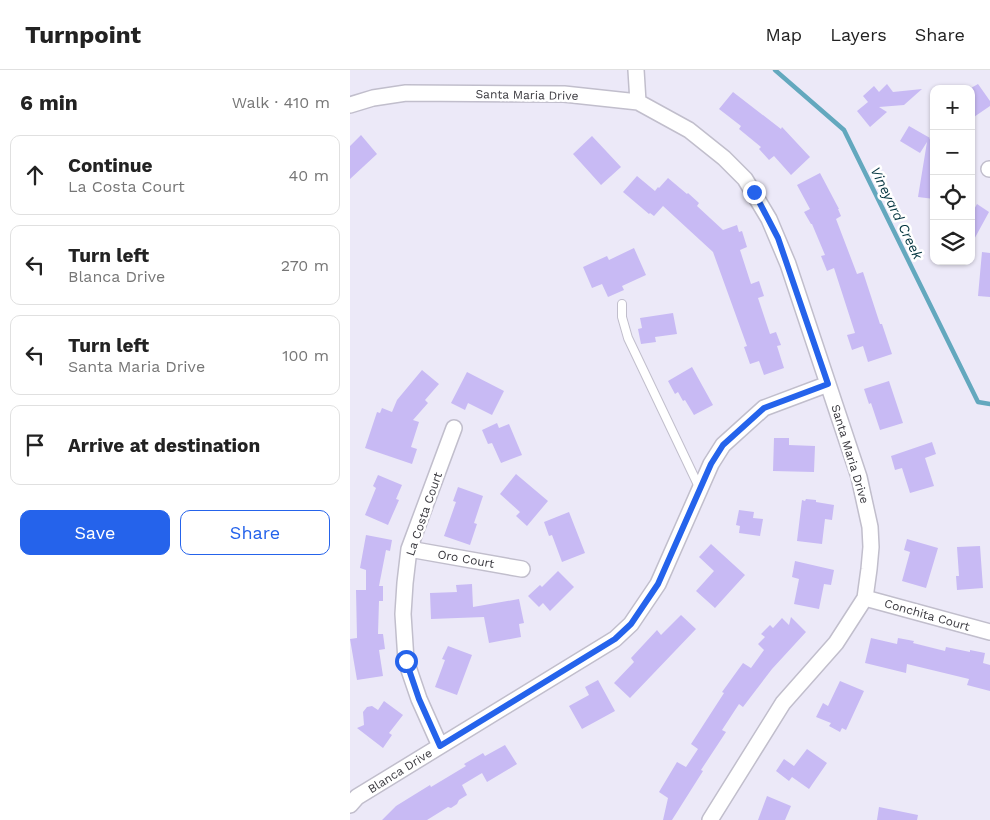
<!DOCTYPE html>
<html lang="en">
<head>
<meta charset="utf-8">
<style>
  body { margin:0; font-family:"Work Sans",sans-serif; background:#f6f6f6; color:#222 }
  .controls { position:absolute; right:15px; top:15px; display:grid; overflow:hidden; border-radius:10px; box-shadow:0 1px 4px #0004 }
  .controls button { width:45px; height:45px; display:grid; place-items:center; padding:0; border:0; border-bottom:1px solid #e0e0e0; background:#fff; color:#222; font:25px sans-serif }
  .stop { position:absolute; width:15px; height:15px; margin:-11px; border:4px solid #2563eb; border-radius:50%; background:#fff }
  .stop.end { background:#2563eb; border-color:#fff; box-shadow:0 1px 5px #0008 }
  .list { margin:0; padding:0; list-style:none }
  h2 { display:flex; justify-content:space-between; align-items:center; height:65px; margin:0; padding:0 20px; font-size:21px }
  h2 small { font-size:16px; font-weight:400; color:#767676 }
  .list li { display:grid; grid-template-columns:32px 1fr auto; gap:15px; align-items:center; box-sizing:border-box; height:80px; margin:0 10px 10px; padding:0 10px; border:1px solid #e0e0e0; border-radius:10px }
  .list b { display:block; font-size:19px; white-space:nowrap }
  .list p { margin:0; font-size:16px; white-space:nowrap; color:#767676 }
  .list em { font-size:16px; font-style:normal; color:#767676 }
  .actions { display:flex; gap:10px; padding:15px 20px }
  .actions a { flex:1; padding:11px 0; border:1px solid #2563eb; border-radius:10px; text-align:center; font-size:18px; color:#2563eb }
  .actions .main { background:#2563eb; color:#fff }
  .icon { flex:none; width:28px; height:28px; fill:none; stroke:currentColor; stroke-width:2; stroke-linecap:round; stroke-linejoin:round }
  .map { position:relative; flex:none; width:640px; height:750px; overflow:hidden }
  header { display:flex; align-items:center; gap:30px; box-sizing:border-box; height:70px; padding:0 25px; background:#fff; border-bottom:1px solid #e0e0e0 }
  header strong { font-size:24px }
  nav { display:flex; gap:28px; margin-inline-start:auto; font-size:18px }
  main { display:flex }
  aside { flex:1; background:#fff }
  .map>svg:first-child { display:block }
  .lines { fill:none; stroke-linecap:round; stroke-linejoin:round }
  .stream { stroke:#63a8be; stroke-width:4.5 }
  .building { fill:#c8baf4 }
  .lane-casing { stroke:#c1becc; stroke-width:10 }
  .street-casing { stroke:#c1becc; stroke-width:18 }
  .lane { stroke:#fff; stroke-width:8 }
  .street { stroke:#fff; stroke-width:15 }
  .route { stroke:#2563eb; stroke-width:6 }
  .labels { text-anchor:middle; dominant-baseline:central; stroke-width:5; stroke-linejoin:round; paint-order:stroke }
  .street-label { font-size:12px; fill:#3a393f; stroke:#fff }
  .water-label { font-size:14px; font-style:italic; fill:#043540; stroke:#fff }
</style>
</head>
<body>
<header>
<strong>Turnpoint</strong>
<nav><a>Map</a><a>Layers</a><a>Share</a></nav>
</header>
<main>
<aside>
<h2>6 min<small>Walk · 410 m</small></h2>
<ul class="list">
<li><svg class="icon" aria-label="ahead" viewBox="0 0 24 24"><path d="M12 20V5M6 11l6-6 6 6"/></svg><div><b>Continue</b><p>La Costa Court</p></div><em>40 m</em></li>
<li><svg class="icon" aria-label="left" viewBox="0 0 24 24"><path d="M17 20v-9H6M10 6l-5 5 5 5"/></svg><div><b>Turn left</b><p>Blanca Drive</p></div><em>270 m</em></li>
<li><svg class="icon" aria-label="left" viewBox="0 0 24 24"><path d="M17 20v-9H6M10 6l-5 5 5 5"/></svg><div><b>Turn left</b><p>Santa Maria Drive</p></div><em>100 m</em></li>
<li><svg class="icon" aria-label="arrive" viewBox="0 0 24 24"><path d="M6 21V4h12l-3 4 3 4H6"/></svg><div><b>Arrive at destination</b></div></li>
</ul>
<div class="actions"><a class="main">Save</a><a>Share</a></div>
</aside>
<div class="map">
<svg width="640" height="750" viewBox="0 0 640 750">
  <rect width="100%" height="100%" fill="#ece9f8"/>
  <g class="lines">
    <path class="stream" d="M425 0 494 60 628 332 640 334"/>
  </g>
  <path class="building" d="M537 14 543 22 572 19 554 35 529 37 537 42 520 57 507 41 518 32 513 26 524 16 529 22Z
    M628 14 640 31V36L621 49V18Z
    M383 22 431 59 432 57 460 87 441 105 424 86 419 90 409 79 411 77 389 59 391 56 369 39Z
    M559 56 580 68 579 69 584 70V129L568 127 577 72 570 83 550 71Z
    M11 65 27 84 0 109V76Z
    M242 66 271 97 251 115 223 84Z
    M470 103 489 139H488L491 146 486 149 507 204 513 202 530 254H532L542 284 518 292 513 276 502 280 497 265 505 263 484 198 477 201 471 186 475 185 462 154H461L454 142 460 139 447 115Z
    M287 106 305 121 308 117 309 118 318 108 337 124 338 123 349 133 347 136 373 160 387 155 389 162 392 161 397 177 390 180 401 214 409 211 414 226 408 228 420 264 426 262 431 275 427 276 434 298 414 305 409 291 400 294 394 277 397 276 363 182 313 136 304 146 300 143 299 144 273 122Z
    M627 134 639 142 621 175V145Z
    M284 178 296 205 272 216 274 220 258 227 252 214 242 218 233 197 257 186 259 190Z
    M632 182 640 183V227L628 226Z
    M323 243 327 264 305 267 306 272 291 274 288 259 292 258 290 248Z
    M342 297 363 335 344 345 335 330 333 331 328 322 325 324 318 311Z
    M72 300 89 314 75 330 78 333 63 350 69 352 61 377 67 379 62 394 15 378 27 342 30 343 32 338 42 342 47 330Z
    M117 302 154 321 142 345 118 333 115 340 101 333Z
    M539 311 553 353 530 360 521 333 519 334 514 319Z
    M147 353 149 358 159 354 172 385 151 393 142 373 138 374 132 360Z
    M424 368H439V375L465 376 464 402 423 401Z
    M582 372 586 384 575 388 584 416 560 423 552 398 545 400 541 386Z
    M166 404 198 431 177 456 166 446 170 442 150 424Z
    M28 405 52 415 46 429 49 430 38 455 15 445 26 418 23 416Z
    M108 417 133 426 124 453 127 454 120 475 94 466 106 432 103 431Z
    M456 429 466 430V432L484 435 482 450 475 449 472 474 447 471 452 430 455 431Z
    M389 440 404 442 403 448 413 449 410 466 389 463 390 456 386 455Z
    M219 442 235 483 212 492 202 465 199 466 194 452Z
    M16 465 42 470 40 481 36 480 29 516H33V531H29L28 564H33L35 579 29 580 33 606 7 610 0 569 7 568 6 520H16V500L10 498Z
    M557 469 588 478 576 518 552 511 560 482 554 480Z
    M361 474 395 505 365 538 346 521 364 501 349 487Z
    M630 476 633 518 607 520 606 506H609L607 477Z
    M445 491 484 500 481 515 474 514 469 539 444 534 449 509 442 507Z
    M208 501 224 517 200 541 193 533 189 537 178 526 190 515 192 517Z
    M122 514 123 537 169 529 174 553 169 554 171 567 139 573 134 547 81 549 80 523 107 522 106 515Z
    M331 545 346 559 280 628 264 613 284 592 281 588 307 560 311 565Z
    M441 547 456 562 422 599 393 637 389 634 372 660 376 662 351 700 353 701 322 750H313L318 728 309 722 327 692 336 697 348 679 341 674 374 623 372 622 393 593 401 598 414 580 408 574 415 567 411 564 420 555 423 558 432 548 439 555Z
    M521 568 547 574 548 568 564 571 563 573 595 581 596 577 620 582V580L635 583 633 593 640 595V621L617 615 619 609 557 594 556 603 515 593Z
    M98 576 122 585 107 625 85 617 95 590 92 589Z
    M248 610 265 641 232 659 219 636 239 625 235 617Z
    M490 611 514 621 496 660 492 658 490 662 479 656 481 653 466 647 473 633 478 636Z
    M34 631 53 645 39 663 42 665 33 678 7 658 14 655 13 642 17 637 22 636 28 640Z
    M155 675 167 694 137 712 132 703 112 715 117 725 109 730 107 734 101 738 98 737 77 750H32L46 736 80 715 81 717 116 696 114 694 133 683 135 686Z
    M457 679 477 693 459 719 442 707 439 711 426 701 434 689 444 696Z
    M417 726 441 736 435 750H408Z
    M529 737 568 745 567 750H527Z"/>
  <g class="lines">
    <defs>
      <path id="lane" d="M272 234V247L278 268 350 419"/>
      <path id="street" d="M286 0 288 32
        M0 35 23 28 56 23 214 24 288 32 339 60 374 88 395 109 419 149 438 194 509 407 520 457 521 477 519 499 515 528 486 573 433 633 360 750
        M639 99H640
        M59 479 172 499
        M515 528 640 562
        M90 676 69 629 56 591 53 544 55 513 59 479 104 358
        M0 735 7 727 265 569 281 554 308 514 361 394 373 375 414 338 478 314"/>
    </defs>
    <use href="#lane" class="lane-casing"/>
    <use href="#street" class="street-casing"/>
    <use href="#lane" class="lane"/>
    <use href="#street" class="street"/>
  </g>
  <g class="lines">
    <path class="route" d="M56 591 69 629 90 676 265 569 281 554 308 514 361 394 373 375 414 338 478 314 428 168 404 122"/>
  </g>
  <g class="labels">
    <g class="street-label">
      <text transform="translate(177 25) rotate(1)">Santa Maria Drive</text>
      <text transform="translate(500 384) rotate(73)">Santa Maria Drive</text>
      <text transform="translate(74 444) rotate(-71)">La Costa Court</text>
      <text transform="translate(116 489) rotate(10)">Oro Court</text>
      <text transform="translate(577 545) rotate(16)">Conchita Court</text>
      <text transform="translate(50 701) rotate(-32)">Blanca Drive</text>
    </g>
    <g class="water-label">
      <text transform="translate(547 143) rotate(64)">Vineyard Creek</text>
    </g>
  </g>
</svg>
<div class="controls">
<button>+</button>
<button>−</button>
<button><svg class="icon" aria-label="locate" viewBox="0 0 24 24"><circle cx="12" cy="12" r="6"/><path d="M12 2v4M12 18v4M2 12h4M18 12h4"/></svg></button>
<button><svg class="icon" aria-label="layers" viewBox="0 0 24 24"><path d="M12 4l9 5-9 5-9-5zM3 14l9 5 9-5"/></svg></button>
</div>
<div class="stop" style="left:56px;top:591px"></div>
<div class="stop end" style="left:404px;top:122px"></div>
</div>
</main>
</body>
</html>
